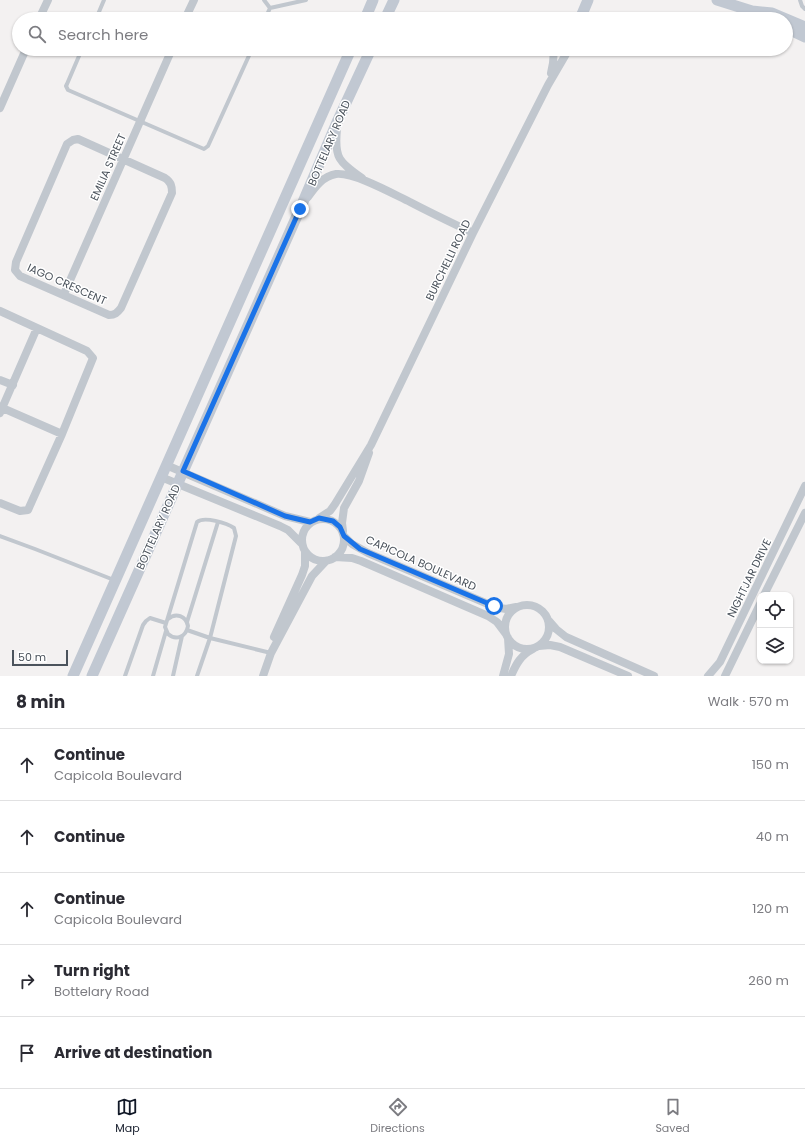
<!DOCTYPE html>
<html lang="en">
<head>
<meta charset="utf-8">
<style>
  body { margin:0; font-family:Poppins,sans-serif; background:#f2f2f3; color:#2b2b33 }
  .controls { position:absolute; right:12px; bottom:12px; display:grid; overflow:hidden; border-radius:8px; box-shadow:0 1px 3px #0004 }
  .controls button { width:36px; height:36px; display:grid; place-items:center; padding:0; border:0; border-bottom:1px solid #e1e1e2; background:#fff; color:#2b2b33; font:20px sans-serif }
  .scale { position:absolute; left:12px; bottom:10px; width:56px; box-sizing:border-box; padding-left:4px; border:2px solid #4b535c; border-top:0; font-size:11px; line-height:14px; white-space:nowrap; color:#4b535c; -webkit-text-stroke:3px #fff; paint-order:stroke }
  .stop { position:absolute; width:12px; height:12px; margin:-9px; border:3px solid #1a73e8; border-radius:50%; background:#fff }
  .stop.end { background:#1a73e8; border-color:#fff; box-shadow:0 1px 4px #0008 }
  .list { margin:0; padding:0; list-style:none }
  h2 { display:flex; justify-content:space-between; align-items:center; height:52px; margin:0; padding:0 16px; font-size:17px }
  h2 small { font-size:13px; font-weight:400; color:#7c7c81 }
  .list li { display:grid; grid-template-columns:26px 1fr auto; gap:12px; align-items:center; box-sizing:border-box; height:72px; padding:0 16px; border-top:1px solid #e1e1e2 }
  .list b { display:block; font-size:15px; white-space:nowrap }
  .list p { margin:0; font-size:13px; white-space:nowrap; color:#7c7c81 }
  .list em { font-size:13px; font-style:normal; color:#7c7c81 }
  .icon { flex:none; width:22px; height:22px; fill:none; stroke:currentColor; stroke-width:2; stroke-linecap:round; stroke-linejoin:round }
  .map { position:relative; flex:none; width:805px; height:676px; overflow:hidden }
  .search { position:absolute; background:#fff; box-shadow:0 1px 3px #0004; left:12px; right:12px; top:12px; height:44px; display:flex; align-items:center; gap:10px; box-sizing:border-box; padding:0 14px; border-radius:22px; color:#7c7c81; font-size:15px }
  .sheet { height:412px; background:#fff }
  nav { display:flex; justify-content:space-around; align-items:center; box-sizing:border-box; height:56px; border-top:1px solid #e1e1e2; background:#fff; font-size:11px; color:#7c7c81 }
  nav a { display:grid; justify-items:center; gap:2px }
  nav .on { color:#111827 }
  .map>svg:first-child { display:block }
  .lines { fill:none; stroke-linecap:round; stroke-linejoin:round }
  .lane { stroke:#c1c7ce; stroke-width:4 }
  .street { stroke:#c1c7ce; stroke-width:8 }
  .secondary { stroke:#c1c8d2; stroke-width:11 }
  .route { stroke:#1a73e8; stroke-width:5 }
  .labels { text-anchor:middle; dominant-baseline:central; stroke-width:3; stroke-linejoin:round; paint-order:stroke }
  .street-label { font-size:11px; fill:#4b535c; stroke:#fff }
</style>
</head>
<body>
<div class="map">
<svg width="805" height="676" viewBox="0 0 805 676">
  <rect width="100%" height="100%" fill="#f3f1f1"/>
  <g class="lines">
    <path class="lane" d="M264 0 270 8 265 19
      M800 0 802 6 805 9
      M270 8 306 0
      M96 19 104 0
      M82 49 67 84 66 86 68 90 204 149 208 146 252 49
      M0 536 35 549 114 580
      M168 619C176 612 186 616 188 626 186 637 176 641 168 634L165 627 197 522C204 516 227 523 234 528L236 536 210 638 197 676
      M187 622 218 522
      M187 630 210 638 271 653
      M125 676 143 625 146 621 150 618 166 623
      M153 676 166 631
      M173 676 182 636"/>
    <path class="street" d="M39 19 48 0
      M185 19 194 0
      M551 73 553 63 554 49
      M0 108 26 49
      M337 129C334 158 339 162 362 178
      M78 139 165 178C171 182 172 186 172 193L121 308C117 313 115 315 109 315L20 276 15 270 16 262 67 144 73 140Z
      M308 197C315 187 323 176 336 174 354 172 393 194 410 202 431 213 452 223 473 233
      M64 294 172 49
      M0 311 87 351 93 358 62 434 28 510 20 511 0 503
      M0 380 13 385
      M0 407 62 434
      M0 413 37 328
      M166 465 285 516 310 522
      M161 477 280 526 288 530 301 543
      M319 518 330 511 335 504 371 445 473 233 548 85 569 49
      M302 540a21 21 0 1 1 42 0a21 21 0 1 1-42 0Z
      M343 531 342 523 344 508 359 481 369 453
      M344 536 352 544 368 553 495 607 506 609 516 607
      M335 557 352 558 361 561 488 616 497 622 506 634
      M764 595 805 513
      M505 627a22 22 0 1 1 44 0a22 22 0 1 1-44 0Z
      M549 621 556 629 566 637 654 676
      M274 637 302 575 305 566V552
      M539 646 550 645 560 647 628 676
      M263 676 271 653 312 576 326 561
      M503 676 509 654 508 638
      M511 676C516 664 521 655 533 649
      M708 676 720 662 805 486
      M725 676 760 604"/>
    <path class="secondary" d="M717 0 752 11 772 13 805 27
      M365 19 373 0
      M385 19 394 0
      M580 19 588 0
      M786 28 805 37
      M73 676 351 49
      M92 676 300 209 338 120 371 49"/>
  </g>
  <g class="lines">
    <path class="route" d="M300 209 183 471 285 516 310 522 319 518 333 521 340 527 344 536 360 549 494 606"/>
  </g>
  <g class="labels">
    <g class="street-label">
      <text transform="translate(329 143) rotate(-67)">BOTTELARY ROAD</text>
      <text transform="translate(108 167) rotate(-66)">EMILIA STREET</text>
      <text transform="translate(448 260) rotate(-64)">BURCHELLI ROAD</text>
      <text transform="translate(67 284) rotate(24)">IAGO CRESCENT</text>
      <text transform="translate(158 527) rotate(-66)">BOTTELARY ROAD</text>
      <text transform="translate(421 563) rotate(24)">CAPICOLA BOULEVARD</text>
      <text transform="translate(749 578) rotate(-64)">NIGHTJAR DRIVE</text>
    </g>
  </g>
</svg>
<div class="controls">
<button><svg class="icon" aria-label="locate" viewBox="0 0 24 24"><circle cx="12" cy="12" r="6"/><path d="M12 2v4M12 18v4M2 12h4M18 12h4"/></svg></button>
<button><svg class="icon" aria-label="layers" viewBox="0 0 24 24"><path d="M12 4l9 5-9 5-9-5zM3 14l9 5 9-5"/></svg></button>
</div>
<div class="scale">50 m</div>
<div class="stop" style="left:494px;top:606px"></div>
<div class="stop end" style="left:300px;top:209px"></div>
<div class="search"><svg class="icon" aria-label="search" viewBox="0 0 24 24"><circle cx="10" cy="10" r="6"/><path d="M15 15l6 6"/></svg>Search here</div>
</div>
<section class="sheet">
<h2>8 min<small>Walk · 570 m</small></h2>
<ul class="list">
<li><svg class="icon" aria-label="ahead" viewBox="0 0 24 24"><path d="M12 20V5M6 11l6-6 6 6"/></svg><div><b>Continue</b><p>Capicola Boulevard</p></div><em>150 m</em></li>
<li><svg class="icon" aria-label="ahead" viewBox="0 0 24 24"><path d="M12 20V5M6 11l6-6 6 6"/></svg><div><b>Continue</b></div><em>40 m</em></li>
<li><svg class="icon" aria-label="ahead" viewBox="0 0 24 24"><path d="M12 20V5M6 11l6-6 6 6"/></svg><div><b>Continue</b><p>Capicola Boulevard</p></div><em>120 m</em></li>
<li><svg class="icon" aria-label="right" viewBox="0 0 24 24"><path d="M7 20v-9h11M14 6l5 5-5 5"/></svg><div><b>Turn right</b><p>Bottelary Road</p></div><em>260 m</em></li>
<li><svg class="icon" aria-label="arrive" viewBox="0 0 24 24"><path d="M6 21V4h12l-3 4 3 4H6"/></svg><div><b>Arrive at destination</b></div></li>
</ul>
</section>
<nav>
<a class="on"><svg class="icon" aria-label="map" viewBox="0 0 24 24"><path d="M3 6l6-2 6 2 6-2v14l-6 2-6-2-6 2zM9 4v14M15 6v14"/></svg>Map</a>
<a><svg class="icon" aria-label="directions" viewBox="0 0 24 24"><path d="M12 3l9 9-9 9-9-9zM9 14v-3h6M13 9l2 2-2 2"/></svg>Directions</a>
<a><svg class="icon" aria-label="saved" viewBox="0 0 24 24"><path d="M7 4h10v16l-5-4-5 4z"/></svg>Saved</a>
</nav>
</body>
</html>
